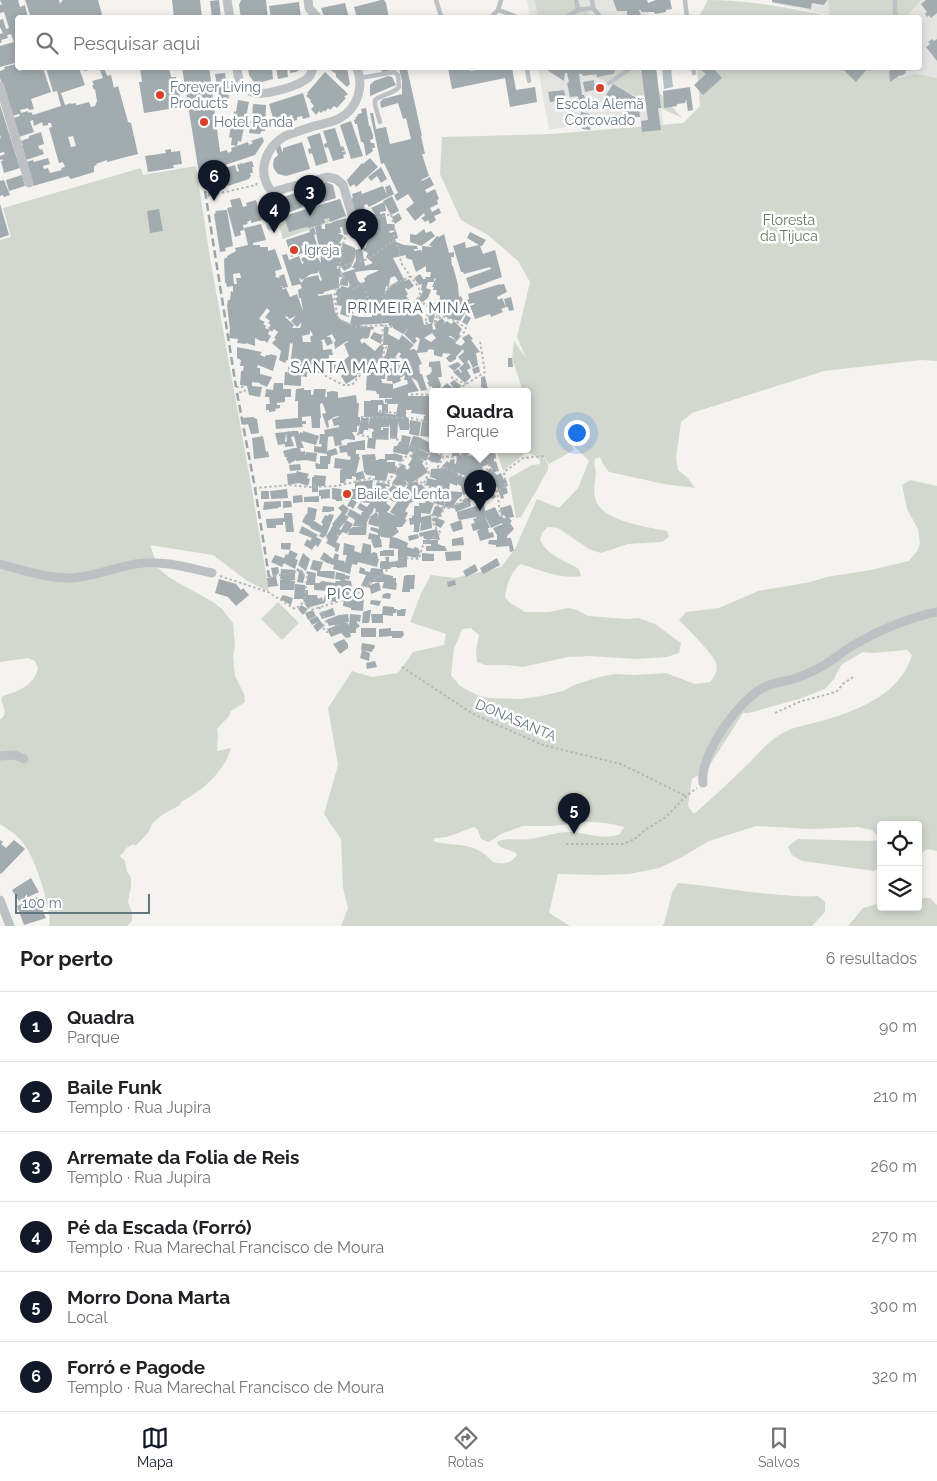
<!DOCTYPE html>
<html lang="pt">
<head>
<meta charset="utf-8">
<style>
  body { margin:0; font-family:Raleway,sans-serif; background:#f2f2f2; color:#202124 }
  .controls { position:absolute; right:15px; bottom:15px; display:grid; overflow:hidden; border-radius:5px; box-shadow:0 2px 8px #0003 }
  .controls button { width:45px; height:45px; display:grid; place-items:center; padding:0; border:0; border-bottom:1px solid #e0e0e0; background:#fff; color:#202124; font:25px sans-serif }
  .scale { position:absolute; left:15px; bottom:12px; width:135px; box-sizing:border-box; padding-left:5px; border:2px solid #64767f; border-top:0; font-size:14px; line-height:18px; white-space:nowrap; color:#64767f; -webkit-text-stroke:4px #fff; paint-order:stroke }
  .you { position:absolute; left:576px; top:432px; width:18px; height:18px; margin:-12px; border:4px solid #fff; border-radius:50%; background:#1a73e8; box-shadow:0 0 0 8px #1a73e833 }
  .badge { display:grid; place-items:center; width:32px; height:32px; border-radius:50%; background:#111827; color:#fff; font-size:16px; font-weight:700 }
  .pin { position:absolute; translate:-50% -41px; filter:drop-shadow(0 1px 2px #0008) }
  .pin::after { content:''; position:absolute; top:26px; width:18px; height:15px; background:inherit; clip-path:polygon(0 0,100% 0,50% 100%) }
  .popup { position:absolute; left:429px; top:388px; width:102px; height:65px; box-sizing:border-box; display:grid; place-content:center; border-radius:5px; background:#fff; filter:drop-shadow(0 1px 4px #0005); font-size:16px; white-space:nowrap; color:#757577 }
  .popup b { font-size:19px; color:#202124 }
  .popup::after { content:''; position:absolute; left:50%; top:100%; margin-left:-10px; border:10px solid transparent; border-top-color:#fff }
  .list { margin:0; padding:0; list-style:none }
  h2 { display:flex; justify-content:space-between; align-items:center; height:65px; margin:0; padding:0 20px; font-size:21px }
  h2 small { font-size:16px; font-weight:400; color:#757577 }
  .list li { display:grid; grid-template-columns:32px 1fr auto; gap:15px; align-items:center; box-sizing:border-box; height:70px; padding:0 20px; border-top:1px solid #e0e0e0 }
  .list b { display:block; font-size:19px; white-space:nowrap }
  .list p { margin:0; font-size:16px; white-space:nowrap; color:#757577 }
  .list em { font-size:16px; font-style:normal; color:#757577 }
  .icon { flex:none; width:28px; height:28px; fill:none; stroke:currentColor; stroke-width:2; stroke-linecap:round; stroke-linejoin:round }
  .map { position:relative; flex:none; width:937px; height:926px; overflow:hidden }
  .search { position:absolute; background:#fff; box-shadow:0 2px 8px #0003; left:15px; right:15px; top:15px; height:55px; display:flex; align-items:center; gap:12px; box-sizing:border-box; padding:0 18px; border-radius:5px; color:#757577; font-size:19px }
  .sheet { height:485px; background:#fff }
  nav { display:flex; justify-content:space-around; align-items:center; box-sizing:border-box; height:70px; border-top:1px solid #e0e0e0; background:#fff; font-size:14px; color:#757577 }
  nav a { display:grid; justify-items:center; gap:2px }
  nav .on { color:#111827 }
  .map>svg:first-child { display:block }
  .built { fill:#e4e5e3 }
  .green { fill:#d3d8cf; fill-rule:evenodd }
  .water { fill:#b1c0c3 }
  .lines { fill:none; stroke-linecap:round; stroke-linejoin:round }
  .stream { stroke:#b1c0c3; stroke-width:2.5 }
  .building { fill:#a2abaf; fill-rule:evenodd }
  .path { stroke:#b5b8ba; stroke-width:2; stroke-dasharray:2.5 2.5; stroke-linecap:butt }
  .lane { stroke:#bdc1c4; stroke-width:4.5 }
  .street { stroke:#bdc1c4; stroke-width:9 }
  .rail { stroke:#9ca4a8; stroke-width:2.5; stroke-dasharray:8 4; stroke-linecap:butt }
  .poi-dot { fill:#da4029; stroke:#fff; stroke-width:2 }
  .labels { text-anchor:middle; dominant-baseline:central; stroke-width:5; stroke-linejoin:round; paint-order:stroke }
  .poi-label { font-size:14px; fill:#64767f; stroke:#fff; text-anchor:start }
  .park-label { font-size:14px; fill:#687762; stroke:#fff }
  .street-label { font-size:14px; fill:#64767f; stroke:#fff }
  .neighbourhood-label { font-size:15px; letter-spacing:1px; fill:#515e65; stroke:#fff }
  .quarter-label { font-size:16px; letter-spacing:1px; fill:#515e65; stroke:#fff }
</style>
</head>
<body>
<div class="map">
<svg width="937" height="926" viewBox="0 0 937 926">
  <rect width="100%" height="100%" fill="#f4f3ef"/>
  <path class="built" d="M527 0H647L649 17H530Z
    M772 0H937V111L835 68H920V18L830 17 829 15 772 3Z
    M538 68H656L664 129 642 132 640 117 583 124 549 130Z"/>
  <path class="green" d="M535 0H576L592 17H538Z
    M708 0C749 0 789 8 830 16L828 0H921L906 17 698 18Z
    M577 68H637L682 118Z
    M697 68H884L900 78 916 74 937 78V361L921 360 824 371 692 413 681 422 676 458 678 470 688 478 695 488 664 484 609 472 603 464 600 457 595 459C593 465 596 468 596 474 595 482 593 489 595 498 600 521 647 527 667 531L669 537 662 542 628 544 601 553 589 549 558 528 548 527 542 533 540 540C548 556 564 560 579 569L581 576C561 580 538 569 520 564 510 574 507 584 505 597L509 602 525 612H549L568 608 577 610 588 616 627 619 639 618 655 624 681 643 679 653 667 657 636 659 590 656 568 657 523 667 506 665H486L477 662 476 650 479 635 471 628 462 629 454 649 451 675 460 686 477 695 488 698 521 699 541 696 563 691 574 685 599 677 616 674 633 675 666 673 695 684 710 682C715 676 718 671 716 663 713 654 687 628 679 620L686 612 719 608 758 591 810 582 827 577 871 570 909 561 917 551 920 544 918 529 907 509 902 485 910 480 937 486V851L927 849 918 856V825H881V839L872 830 857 827 810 829 756 826 709 841 682 857 659 868 629 874 599 875 558 874 549 913 570 926H341L348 908 343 888 341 839 324 814 338 765 328 708 352 671 372 677 398 673 413 652 444 645 446 634 410 622 422 591 431 575 455 578 501 567 515 549 537 499 559 508 578 488 589 461 569 441 574 450 549 464 542 453 548 464V470L521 517 516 518 509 478 532 465 540 464V460L530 453 524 454 503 471 497 452V450H528V392H516L522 388 512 358 514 341 526 358 517 337 530 282 518 261 488 235 461 220 440 174 442 137 552 134 683 123 700 106ZM907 650 912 655C901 694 857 711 821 721 807 725 790 727 778 736 767 743 759 753 750 762 732 780 713 797 694 814L688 806 692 779 706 771 743 713H749L802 698 825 689 834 679 841 665 863 652 873 653ZM585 822C599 822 611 823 624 827L620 834C604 840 589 834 573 832 558 831 544 837 530 839 519 841 509 837 498 841L497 844C503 850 510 849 517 854 513 863 503 865 493 862 479 847 470 846 449 844 444 843 438 843 433 841L435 838 447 837 474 827 478 830 481 839 489 842 501 834 523 826H551Z
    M196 166 210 258 252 490 269 592 246 580 213 555 150 545 158 568 170 578 213 602 222 609 233 623 235 645 233 657 235 676 244 694 245 702 231 711 229 716 217 729 218 736 217 751 231 748C225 771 201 792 181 802L180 805C171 810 160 815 153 823 151 825 151 828 149 831 147 834 139 843 135 846L134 844 126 848 124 852 120 856 125 861 127 872 131 877V887L128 902 132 912V921L127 926H49C53 913 35 859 26 847 20 837 10 830 0 824V720C9 713 3 708 1 699L3 696C18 691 34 686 38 668L35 661 28 658 0 662V240L11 237 3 208 141 168 143 175Z
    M340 199 346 216 283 239 277 219Z
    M278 602 299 623 282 640 261 619Z
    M798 839 869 841 881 840V868L874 871 802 861 792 855 788 847 791 844Z
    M678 883C714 886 748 893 783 895 795 896 806 897 818 896L825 902V912L812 926H662L664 924 672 893Z
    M918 898H930L937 905V926H848L863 908 881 903V907H918Z"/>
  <path class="water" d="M662 68H671L673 87 664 89Z"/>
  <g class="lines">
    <path class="stream" d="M433 451 434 450"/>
  </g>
  <path class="building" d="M0 0H18L20 7 25 5 28 18H18V56L16 57 18 62 0 67V46L14 42 11 34 7 35 8 38 1 40 2 42 0 43V34L3 33 0 27V20L3 19 6 29 9 28 4 12 0 13V5H2Z
    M25 0H59L60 4 63 0H98L103 18H31Z
    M172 0H200L202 18H174Z
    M219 0 221 18H212L210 1Z
    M241 0H266L268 18H241L239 5Z
    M381 0H384L386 3 389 18H357L354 7Z
    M613 0H647L648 3 656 0H670L672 9 666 10V12L655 14 654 12H641V10H639L641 15 627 16V11H617Z
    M772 0H827L824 5 812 3 811 9 772 2Z
    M926 0H937V13L931 18 929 15 927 17 925 14 927 12 921 4Z
    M299 2 301 18H271L269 6Z
    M345 3 349 18H326L323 14 321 8Z
    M932 39 934 41 937 39V61L926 47 930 44 928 42Z
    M16 64 19 71 22 70 21 68H43L51 92 31 99 34 109 29 110 28 108 20 110 21 113 28 111V113L31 112 33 115 61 106 57 91 53 92 46 68H96L85 71 79 68 85 85 61 93 65 105 71 103V104L76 103V105H78L89 102 91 107 95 106 97 101 95 89 94 90 92 85H94L92 81 103 78 99 68H104L107 76 111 75 114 88 118 86 128 122 131 123 138 154 107 162V160L96 164 97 165 94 166V172L71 179 68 176 33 186 26 162 33 160 34 162 48 158 50 164 43 166 44 169 48 168 50 173 62 170 61 168 65 167 63 162 59 163 49 128 52 127 51 123H48V125L43 126 42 122 34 126 33 120 30 121 34 132 19 137 13 118 20 116 19 114 12 116 0 78V71L5 69 4 67ZM73 136 76 146 71 147 68 137Z
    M140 68H169L171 77H176L182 107 144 113 139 82H142Z
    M182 68H209L212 87 217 86 215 74 225 73 226 81H228L229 102 219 103 218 91H212L220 152 227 150 228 153 232 151 231 148 237 146 231 145 232 138 229 137 234 111 236 112 238 100 249 102 241 142 238 141 237 146 248 142 249 145 253 143 251 141 262 137 264 141 255 155 222 166 223 169 215 171 216 176 220 175 222 185 225 184V188L212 190 213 195H208L207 187H206L204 178 208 177 207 172 199 173Z
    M248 68H272L273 79 262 82H254L249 75Z
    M276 68H287L288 77 278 79Z
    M290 68H303L296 72 290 73Z
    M328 68H347L350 84 347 87 336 77V74Z
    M381 68H396L382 73Z
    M399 68H407L422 136H421L425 154H422L429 176 421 180 422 181 430 177 434 185 425 190 427 193 435 189 439 199 437 200 438 204 430 208 432 212 439 208 441 213 434 216 436 220 430 224 428 220 425 222 421 218 425 216 424 213 415 221 406 209 414 203 408 194 397 201 394 195 398 193 384 163 381 164 370 113H373L376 129 386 127 390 144 411 139 406 118 403 119 398 103 381 108 380 102 383 99 402 94V81Z
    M448 68H470V71L490 68H512L516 90 535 87 537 102 510 107 505 78 452 89Z
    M544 68H614L615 72 613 74 597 77V74L583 76 582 74H579L582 95H584L586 105 580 106 578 96 570 97 567 83 569 82 567 73H565L564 81Z
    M641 68H656L661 108H658L661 130 642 132 641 121 648 120Z
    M699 68H713L722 78 703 95 694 85 706 74Z
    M845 68H868L856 82 843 69Z
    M893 68H906L908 70 905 71 906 73 901 76 900 75 890 82 889 71Z
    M325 72 348 94 344 97 346 98 337 108 334 106 330 110 328 108 325 112 324 110 321 113 319 111 316 115 311 109 314 106 310 101 311 100 306 96 308 94 307 93Z
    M388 76 392 77 396 85 370 96V85L374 81Z
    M594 80 595 90 585 92 583 82Z
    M613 84 643 102 639 107 640 117H635V115L633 117 604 98Z
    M690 87 693 110 688 111 686 99 685 103 677 104V106L664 108 663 91Z
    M564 90 566 100 550 102 548 92Z
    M303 93 310 117 303 119 302 116 297 117V120L294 121 292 115H290L291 119 290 123 283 125 282 118 274 121 269 104Z
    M253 104 266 105 265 131H261V133L259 134 249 133 251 119H252Z
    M0 105 20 168 4 173 1 161H3L2 159 0 160V156L5 154 4 152 0 153V138H1L0 135Z
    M366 108 369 126H370L373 135V139L370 140 371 143H374L375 148H372L373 151 366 156 364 145 363 142H361L357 124H355L354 120 356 119 355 117H357L358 114 362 113 361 109Z
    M581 112 590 114 587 124 591 125 590 130 582 129 584 123 579 122Z
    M351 121 363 156 351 159 340 125Z
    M335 128 341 147 343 146 345 150 342 151V152L345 151 346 154 343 155 344 158 333 161 328 147 325 148 324 144 327 143 323 131Z
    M41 132 44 144 38 146 40 150 42 149 44 154 26 160 21 145H23L21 141 29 138V136Z
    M320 133 328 162 316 166 312 153 309 154 308 149 311 148 307 137Z
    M302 142 310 169 286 176 278 174 274 169 273 165 274 159 278 155 276 149 280 145 283 153V148Z
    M171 149V152L180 151 182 164 173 165 174 168 148 172 145 156 166 153 165 150Z
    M370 158 378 167 356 187 354 184 350 187 347 180 362 163 363 164Z
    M252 161 254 167H252L253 173H250L251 176 249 179 228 186 225 168 235 165 237 172 239 171 237 165 242 163 243 164 244 163Z
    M381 167 387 179 381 183 377 176 371 181 368 177Z
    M22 175 25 186 9 191 6 180Z
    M4 180 10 195 4 197 3 195 0 196V181Z
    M326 182 333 185 336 198 310 206 307 194 309 193 308 189Z
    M390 185 394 194 369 207 367 204 364 205 365 213 359 214H366L369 216 375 214 371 208 384 202 386 209V211L380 212V214L385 213 387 224H394L395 230 389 231 390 233 396 231 398 238 395 239 396 242 404 245 417 246 418 249H414V251L421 250 422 252V246L433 247 429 245 437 236 439 237 444 234 449 253 454 252V257H451L452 266H453L458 285 459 297 461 296 467 310 460 321 448 318 441 314 439 317 433 311 435 310 432 305 436 302 439 307 440 296 436 294 437 290H433L434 287H432L436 278 434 279V282H428L426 288 431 290 428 298 417 306 416 303 423 291 421 290 422 284 419 285 414 278 420 274 423 279H426L425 277H430L431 272H426V266L416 272 412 260 406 258V255L393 258 405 281 409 279 414 286 408 290 407 288 405 289 408 294 406 296 414 306 417 312 416 315 419 314 422 317 424 325 432 323 433 330 436 329 434 324 442 318 445 322 441 326 447 321 451 324 454 321 462 329 459 334 461 336 457 341 451 336H448L457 341 455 343 461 346 465 342 462 338 469 334 473 339 471 340 480 352 476 353 478 365 473 368 469 360 467 361 471 368 467 370 471 377 465 383 453 372 458 369 461 373 462 372 459 368 464 364 458 357 464 352 463 349 456 357V359L451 362H449L446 358 451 354 443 353 442 357 437 356 434 355V350L429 349 427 352 417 353 422 364 419 365 420 374H422L427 390 421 391 417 381 411 377 419 391 408 393V396H432V431L431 433 432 440 429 439 430 433 429 437 420 436 422 422H423L424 416 426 415 411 413 412 410H406V419H409V427L410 420 421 422 419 436 409 434 410 428 409 427V430H400L398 422 397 439 390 438V424L389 427H381V430H383V428H389L388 440 376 439 375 449 367 448 368 438H372V432L374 431 373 429 368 428 370 417H364V401H371V400H383L384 404H387V402L385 403V399H392V398H379V394H377L376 391 366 390 367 373H381V368L386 369 385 379H381V380L382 381V383L393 384 392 381H387L388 368 398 369 403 359 399 357 401 354 399 352 395 357 402 360 398 368 382 360 386 354 388 345H383L384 327H389L388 334 390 335 399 340 402 335 414 345 409 350 414 349 417 351 420 339 417 337 415 338 417 341 414 344 404 334 410 327 403 334 393 328 392 326 388 325 389 323 359 325 366 327H374L373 330 371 329 369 337 366 339 363 338 360 340 362 344 364 342 375 351 380 345 384 347 382 356 376 365V371L363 370V373L357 374V377L346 384 341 376 347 371V368L341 363 349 356 344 344 348 342 347 341 335 349 334 342 336 341 332 334 326 337H330L333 343 327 346 324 339 320 341H322L323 350 331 349 332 350 333 355H329V361L322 362 323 374 313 372 312 374 307 373V377L301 376V386L284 385 285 372H287V375L289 365H292L294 359H291L293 341 292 344 290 343 288 360H287L285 363 279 360 281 351 272 343 276 339 274 338 278 332 274 329 272 332 268 328 271 325 268 323 270 321 265 317 270 311 267 308 259 319 265 322 263 324 266 326 265 328 270 330 268 334 271 336 267 343 265 341H261L255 338V346L246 343V344L237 343 238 339 229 338 230 329 227 306 228 300H230L231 291 233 292V286L227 287 226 283H225L224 260 225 258H227V256L236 251 235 248 248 245 244 228 261 224 266 240 253 243V245H260V247H268V251L275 249 282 269 275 271 276 275 275 277 280 278 279 276 284 274 288 287 283 288V286L281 287H283L282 290 286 288 290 297 297 294 303 311 301 298H299L298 290 302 288 300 284 292 286 282 255 287 254 289 260 299 256 302 264 304 263 301 259 308 254 315 253 321 263 320 247 319 248 315 227 319 225 309 228 308 227 302 228 289 232 284 216 340 199 346 216 330 222 329 218 324 219 325 223 321 224 322 229H325V224L332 223V222L346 218 348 228 352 227 353 232 344 235 342 227H340L341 233H338L344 236 339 243 342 244 337 251 327 248V252H340L343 243 355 248V250L362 248 365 266 373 263 366 257 368 253 363 250 364 247 366 248V245L367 244 365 233 368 232 366 227 364 228 363 219 357 220 349 199 353 198 352 194 361 191 362 194 383 186 387 195 385 187ZM355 252 356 261 355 262 352 268H354L355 269 342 273 343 278 341 279 340 285 348 286V281L350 285 348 288 342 286 339 289V277H342L340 268 337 269V266H341L344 271 351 267 355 257ZM318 270 322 280 320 281 318 275 305 278 301 283 299 277 302 280 311 274 318 273ZM370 270H378V271L366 276 367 277 364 278 365 282 361 283 358 281 355 272ZM240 273 241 278H236L237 284H234L233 274ZM395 276 398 281 390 286V287L385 292 386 286 389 287 390 278ZM338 288 335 295 338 296 335 299 337 301 336 305 342 306 340 314 349 317 350 313 353 314 354 308 369 314 371 311 369 301 376 305H371L372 317H360L352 315 350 324 340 319 335 312 332 294 318 296V294H323L324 292ZM287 316 289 319 296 316 291 321 297 327 302 322 300 328H292L294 325 285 317ZM310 330 313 335 310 337 311 342H303L302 336 310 334ZM432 333 436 338 431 342 424 338ZM405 375 404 380H407L408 384 393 389V384L401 381 400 378ZM388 404H398L396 415 378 412V405H382V413H388Z
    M302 191 306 206 279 216 277 210 279 200 289 195Z
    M392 196 399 211 391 215 383 201Z
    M240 198 243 207 247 206 246 203 256 200 262 220 251 223V220L247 222 248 224 243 225 244 230 240 231 241 235 235 237 227 208 232 207 230 200Z
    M0 204 9 235 0 238Z
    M159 209 163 231 150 233 147 211Z
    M227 210 233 246 225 248 226 251 220 252 214 214 216 213 215 211Z
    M399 213 402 219 395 224 392 217Z
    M314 227 316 234 314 235 318 248 307 252 304 245 301 246 303 253 291 257 286 240 310 232 309 230Z
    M424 229 426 233 431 231 435 236 421 246 410 242V234L416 235Z
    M470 232 486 240 482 246H480L483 254 495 250 502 277 470 289 466 278 491 269 490 267 464 274 463 272H461L453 246 465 242 466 248 479 245 467 238Z
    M500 284V285L504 284 507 292 497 297 498 300 502 298 506 307 504 299 511 297 514 310 509 311 508 307H506L501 309 503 312 491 317 490 314 475 319 470 306 475 304 474 303 469 304 467 300 469 299 468 294Z
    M431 312 435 315 433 322H429L428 314Z
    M466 315 471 318 467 325 462 322Z
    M374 332 382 335 381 344 370 338Z
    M237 347 262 352 260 355 265 357 266 355H270V354L277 356 273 371 258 365 257 368H260V374L272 377 267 387 260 384V383L252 382V386L262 387 260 397 249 395 247 386 240 385 241 371H243L244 366H240L241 360 237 358Z
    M508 358H512L513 367H508Z
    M440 361 442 377H438L441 385 440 388 444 387H443L447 383 455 390 450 392H433L432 386 430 387 427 382H429L426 376 430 374 432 371 431 367H429V362Z
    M458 362 461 365 454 371 448 366Z
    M328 363 336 364 335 370 328 369Z
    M479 366 480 372 474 374 472 369Z
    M485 376 487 385 486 386H487L488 388 486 389 481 387V377Z
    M454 380 462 386 455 390 450 383Z
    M274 383H283V389H291V397H285V402L277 403V405H280V408L275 409 276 411 269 412V410H266V404H270L269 397H265L266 389 273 390Z
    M304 388V390H311V395H313L314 389H326L325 397H327V392L333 391 338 392V398L356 395 357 403H359L358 417H360V426H357V432H352L355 437V440L346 439 341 441 342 445 335 446 333 436 328 437 327 451 336 448 338 454 331 456 330 464H328V469H316L315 463 320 464V456H327V454L314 452V446L321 447 322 444H319L320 434H325L324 430 339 427V425L334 426 332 419 339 417V416L334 417 328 421 329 427 327 428 322 414 326 413 323 404 321 403 320 405 321 418H320V428H312L311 416 302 417V421H306V424H302L303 427 276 429 275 420 298 418V401H295L296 389Z
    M253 417 257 419 259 433 251 434 248 424 244 425 243 418Z
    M361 418H369L368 430H364L363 434H358Z
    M290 431V433L291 431H298L300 435V432L303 433V431L319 436 316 445 301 441 304 448H300L301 452 305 451 306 456V452L317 453 316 462 306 460 296 461V460L289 464 286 458 288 457H285L283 451 294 448H297L294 436 291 437 294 446 285 447V444L278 445 275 433 286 432 285 442 287 441 286 432Z
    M402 435 411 437 408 450 413 436 419 437 432 444 429 453 419 448 429 454 426 461 419 458 424 461 422 463 428 472 410 484 403 479 407 483 405 487 400 485 399 487 392 483 397 476 395 474 388 473 386 481 375 480V476L367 475 364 472 362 455 375 454 376 460 368 461 378 460 379 459H385V454H393L394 453 403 456 401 462 393 460H387V462H395V466H397L396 471 402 464 406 466 405 468 408 470 410 467 408 465 412 459 411 457 413 453 410 451 407 455 393 452 394 446H397L399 442 401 441Z
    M263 436 266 452 268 451 269 457 254 459 252 438Z
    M365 440V450H356V454H359V457H360L356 473 363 471 365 478 356 481V477L352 476V479H346L345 483H340V470L343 469 334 468 335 458 350 460 351 457 348 456 347 452 340 453 339 446 347 445V443Z
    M452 450H459L460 456H461V450H468L469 456 471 455V456L478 452V450H495L496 458 494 459V462L496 461 499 471 494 472 497 475 501 473 504 480 506 479 508 486H506L508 493 503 495 504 498 501 499 497 487 492 490 496 497 492 499 489 494 486 496 484 492 486 491 481 480 484 490 479 492 480 494 470 496 469 493 463 495 461 486 457 484 458 475 464 477 466 476 453 471 458 473 457 486 450 483 449 490H444L426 485 427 478 436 480V479L430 477 431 469 445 468 442 466 447 461 450 463V460L455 459 454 463 456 464 457 456H452ZM489 464 493 471 490 468 483 477 490 482 493 479 494 482 491 488 486 479 481 481 484 472 479 471 483 470 482 467Z
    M432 451 442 456 439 463 431 462 428 459Z
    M300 464 301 470 290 471 289 465Z
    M297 471 309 474 307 478 310 479 308 486 299 483 288 485 287 474 296 473Z
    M314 475 326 476 325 486H318V492H312V477H314Z
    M373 480 372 488H374L377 482 390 485 389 487 386 486 385 487 387 489H389L393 485 400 490V488L405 490 409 484 417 481 419 485 421 484 427 490 432 491 430 502 434 503 430 514 421 513V517L431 515 432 528 420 531 421 523H420L419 532H413L414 530V524L410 525 409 518H412V516L414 515V506H419V503H426L418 494 413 502 410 503 405 511 408 513 405 519 407 520 402 527H396L399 532 392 537 397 538 408 543 407 547 414 549V547L418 548 420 552 418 558 407 556V567L397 568V567H390V569H383V574L393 576V578H396V583H397L396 590 382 588 384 582H369L370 585 379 582 381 590 371 594 370 588 361 586 366 575 359 573 360 567 365 569V571L370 572 371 568 382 569 380 568V563L381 561H386L385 557H389V562L398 561V549L389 548 390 538 381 537 380 535V539H381L382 547 374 548 371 540H374L368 539 369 533 378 535V533L370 530 371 527 379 529V526V527L368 524 370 517 376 512 378 514 377 519 379 513 375 511 376 509 374 508 372 514H371L367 522 366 535H348L349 530 347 534 343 532 339 536 336 534 339 537 336 542 340 544 338 552 335 551V548L326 543 328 540 326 537 333 525 332 524 342 512 338 508 343 504 349 509 346 514H344L349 517 339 529 341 530 346 520 353 524 350 529 353 527H363L353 526 355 520 347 515 350 509 361 515 362 512H364L357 508 360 503 367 507 370 503 360 502V500L351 499 352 489H355V482ZM402 491 404 492 390 512 396 516 387 512 391 507 386 503 389 499 394 502Z
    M332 488 341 489 342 492H343L342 501H336V500L332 499Z
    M287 489 288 498 271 499 270 491Z
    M330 489V498L321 499V496H319V490Z
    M261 491H269V499H261Z
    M447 491 462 492V496L457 500 454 505 463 502 462 500 470 498 471 506 456 512 454 506 453 508 444 507Z
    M433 493 445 495 444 506 434 503 433 498Z
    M302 495 303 502 293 503V496Z
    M319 496V502H304V497Z
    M351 499 357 502 353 509 351 507 347 506Z
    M281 501V507H278L279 508 263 510 264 502Z
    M283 501H291L292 507 283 508Z
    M484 502 485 511 495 507 500 517 502 516 504 519 506 518 505 516 501 514 500 508 511 505 514 517 509 518 512 521 510 523 514 529 507 536V538H511L514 551 510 552 509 546 496 547V545L488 544 489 540H497V535L493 528 503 524 502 523 491 528 484 514 490 528H488L489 533 493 532 494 537 480 541 477 531 481 529 473 531 471 524 475 523 473 519 477 518 476 517 460 520 458 519 457 512 476 506V503Z
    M323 506 334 507V511H331V512H322Z
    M435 506 443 508 440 517 432 515Z
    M308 507 317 509 315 520H313L322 526 323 523H321L325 515 328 516 329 514 334 515 326 536H325L323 538 319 536 321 533 310 528 311 527 302 522 306 514 307 515Z
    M284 513H292L294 532H286L285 522H283V525H276V528H267L266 519 284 518Z
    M434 517 445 521 441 528 434 525 436 522 432 521Z
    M461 520 463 529 453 532 450 524Z
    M302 526 318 535 316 537 322 540 318 547 315 545 312 550 304 545 307 539 310 541 312 538 299 533Z
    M437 529 440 540 431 539 427 540 426 539H424L423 536 420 537 419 533Z
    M418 534 419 538 409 541 408 536Z
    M463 537 464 545 452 546V539Z
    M423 540H438V544L441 545 442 546H445L447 551H426V546H431V544H423Z
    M281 543H291L290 550 298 554 295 559 298 560 295 569 284 563 282 567 271 562 275 555 284 558 286 554 288 555 290 550 281 549Z
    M344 543 355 546 354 551 361 553 363 543 371 545V554L373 552 377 553 378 559H379L377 567 358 562 357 565 352 564 350 574 333 569 334 565 330 564V562L329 564 320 559 324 552 333 559 335 553 339 555 338 560 345 561 344 563H345L347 555H343Z
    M383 550H394V556H380V551H383Z
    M461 551V560L446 561 445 552Z
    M303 553 310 559 306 571 298 565Z
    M422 553 434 554V561H422Z
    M497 558 500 565 483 574 480 568Z
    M313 560 323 562 320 571H335L334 579 317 576V571L310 569Z
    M475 564 478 571 466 577 463 571Z
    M278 567 279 573 277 574 276 577 278 586 268 587 267 578 273 577 271 568Z
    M297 568 303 571V575H305L303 583 297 582 299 572 295 570V580H289L295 581 294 590H280V580H282L280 579 281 569 297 570Z
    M307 571 316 573 315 583H319L322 581 335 583 336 581H340L341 580 335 579 336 572 345 574V575L350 576 349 580 346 579 344 580 351 581 352 588 340 587V589H330V591L314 590V585H306L308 574H306Z
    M407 575H415L414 589H410V592H402L404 576Z
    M219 579 236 584 241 590 243 588 249 595 236 606 228 597 215 593Z
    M455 580 456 585 448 587 447 582Z
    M295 584 305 585V590H308V595H317L318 599 322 597 323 602 325 595 339 596 338 602 325 601V603L307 608 303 599H294Z
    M353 588 356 589V595L340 596V591Z
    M388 593 391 594 390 599 382 598 383 594Z
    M283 595 293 598 291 605 280 599Z
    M356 595 364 598 363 611 351 610V608L343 606 344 598H347V597Z
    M371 600 381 601 379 606 370 604Z
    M301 605 308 609 303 615 298 609Z
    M383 606 394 607V609H397L396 613H393V616L383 615V623H372L371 614H382Z
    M333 608 335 615 322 619 319 613Z
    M401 609H406L405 616H397V610H401Z
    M313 610 316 616 308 620 305 613Z
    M369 610H371L369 623H362L363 612Z
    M348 614 349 622 329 626 326 620 339 615Z
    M350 614 361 615 360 622 357 621V623L360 626 356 629V633H350L351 637 346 638 341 633 331 637 327 629 335 626V625L344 623H348L349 626Z
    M317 616 324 626 317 632 313 626 318 622 312 625 309 620Z
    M361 628H376V637H361Z
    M391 628V631H403L404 635 401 638H392V636L379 637V629Z
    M344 639 348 644V648L340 654 333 644Z
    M362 643 374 645 375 646 374 649H373L372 652 361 650Z
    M362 650 370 653 369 661 360 658Z
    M375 661 377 667 367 669 366 663Z
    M0 840 3 842 1 844 6 848 14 840 25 849 1 874 0 873Z
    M31 878 39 892 19 901 12 890Z
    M37 897 46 918 24 925 17 906Z"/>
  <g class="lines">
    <path class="path" d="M205 191 208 196 256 185 257 183
      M363 222 391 214 395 230 393 241
      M348 233 344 240 339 269 343 277 340 285 336 288 334 297 338 319 357 327 382 325 392 327
      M340 267 368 259 393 241 399 247 401 263 419 288 420 294 414 304 417 308 425 303 437 316 434 323
      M343 277 354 289 363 283C367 295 368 303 380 307L382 316V324
      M376 306 389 287 411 276
      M429 309 425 323H434L442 316 454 320 466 328 462 336
      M324 371V375L343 385H352L361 374 379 371 381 361 386 347 382 345 383 325
      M451 377 466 384
      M236 387H243L245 391 237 393
      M454 392 485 372 480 341
      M411 395 414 394 432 395
      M379 411 395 413 397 419
      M361 417 411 418 432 423
      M357 434 378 439 394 438 430 454
      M431 450 442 455 443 457
      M460 450 461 456
      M477 450C470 459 454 456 443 457L438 467 449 469 465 477 476 473 484 475 489 487 494 491 506 487 504 472 523 458 544 456
      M501 450H503
      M484 475 489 466 485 450
      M466 477 470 497
      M388 482 405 457 410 456 416 449
      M424 483 429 472C423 465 429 456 432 448
      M497 490 500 514 505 519
      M433 493 446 495 444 508H453L461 500 482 495 489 487
      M220 576 268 592 295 609 304 602 311 610 353 597 402 558 419 559 423 545 441 533 434 526 432 515 440 518 444 508 431 503 433 489 417 480 407 485 402 486 378 481 371 478 337 486 309 487 290 485 255 488
      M269 577 300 571 307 577 304 602
      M319 607 326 620V623L322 626 326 632 333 631
      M402 667 473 714 543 745 621 764 686 796
      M775 713 799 702 836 692 844 683 855 676
      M566 844H623L635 839 645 830 666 817 686 796 697 788"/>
    <path class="lane" d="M436 0 441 16 444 18
      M576 0 578 10 593 8 592 0
      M685 0 687 18
      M895 0V12L897 18
      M593 8 601 18
      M498 10 515 16 516 18
      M490 18 498 10 501 0
      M565 18 578 10
      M527 68 529 81
      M693 68 694 73
      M360 78 394 72 398 75 399 87C393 94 382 94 375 100V105L380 122
      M609 83 627 71 628 68"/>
    <path class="street" d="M227 0 230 18
      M308 0 309 8 318 18
      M237 68C238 74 238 81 242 86 246 90 251 92 256 93 267 95 299 86 308 78 311 75 312 71 313 68
      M0 86 29 183
      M272 192C256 173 265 148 285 136 293 133 302 130 311 127 320 124 331 123 340 118 358 108 364 86 357 68
      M272 192 327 177 336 179 343 185 359 238
      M271 226C267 212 267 206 272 192
      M0 564C24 570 47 579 72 578 96 577 119 565 143 563 166 561 189 568 212 573
      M0 756 15 755 24 759
      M703 783C699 755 741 696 767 686 776 682 787 681 797 678 805 675 813 671 821 667 832 661 842 652 852 646 878 631 907 618 937 612
      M0 900 10 926"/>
    <path class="rail" d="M205 191 236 387
      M237 393 255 488 269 577"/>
  </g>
  <g class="poi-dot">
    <circle cx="600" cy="88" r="5"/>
    <circle cx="160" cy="95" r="5"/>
    <circle cx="204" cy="122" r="5"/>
    <circle cx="294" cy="250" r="5"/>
    <circle cx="347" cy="494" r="5"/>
  </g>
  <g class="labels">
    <g class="poi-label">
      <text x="170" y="87">Forever Living<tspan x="170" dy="16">Products</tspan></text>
      <text x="600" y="104" text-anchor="middle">Escola Alemã<tspan x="600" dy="16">Corcovado</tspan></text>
      <text x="214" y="122">Hotel Panda</text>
      <text x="304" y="250">Igreja</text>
      <text x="357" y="494">Baile de Lenta</text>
    </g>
    <g class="park-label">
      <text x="789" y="220">Floresta<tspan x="789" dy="16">da Tijuca</tspan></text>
    </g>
    <g class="street-label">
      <text transform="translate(516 720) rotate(23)">DONASANTA</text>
    </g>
    <g class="neighbourhood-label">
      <text x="409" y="308">PRIMEIRA MINA</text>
      <text x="346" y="594">PICO</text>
    </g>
    <g class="quarter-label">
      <text x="351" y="367">SANTA MARTA</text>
    </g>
  </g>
</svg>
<div class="controls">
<button><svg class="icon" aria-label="locate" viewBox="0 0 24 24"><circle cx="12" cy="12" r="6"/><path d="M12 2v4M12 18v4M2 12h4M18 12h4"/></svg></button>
<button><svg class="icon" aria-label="layers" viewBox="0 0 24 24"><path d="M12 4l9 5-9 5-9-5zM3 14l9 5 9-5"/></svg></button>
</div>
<div class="scale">100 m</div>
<div class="you"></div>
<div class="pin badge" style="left:480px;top:511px">1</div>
<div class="popup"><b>Quadra</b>Parque</div>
<div class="pin badge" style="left:362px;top:250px">2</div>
<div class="pin badge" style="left:310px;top:216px">3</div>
<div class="pin badge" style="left:274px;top:233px">4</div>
<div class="pin badge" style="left:574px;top:834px">5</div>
<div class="pin badge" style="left:214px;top:201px">6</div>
<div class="search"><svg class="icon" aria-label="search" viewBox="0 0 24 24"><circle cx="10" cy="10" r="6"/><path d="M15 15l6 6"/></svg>Pesquisar aqui</div>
</div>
<section class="sheet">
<h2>Por perto<small>6 resultados</small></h2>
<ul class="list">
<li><span class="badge">1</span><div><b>Quadra</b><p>Parque</p></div><em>90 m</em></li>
<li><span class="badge">2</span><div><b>Baile Funk</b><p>Templo · Rua Jupira</p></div><em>210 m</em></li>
<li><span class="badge">3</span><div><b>Arremate da Folia de Reis</b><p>Templo · Rua Jupira</p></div><em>260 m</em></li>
<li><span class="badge">4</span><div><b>Pé da Escada (Forró)</b><p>Templo · Rua Marechal Francisco de Moura</p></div><em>270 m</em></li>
<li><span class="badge">5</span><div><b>Morro Dona Marta</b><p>Local</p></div><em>300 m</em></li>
<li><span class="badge">6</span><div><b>Forró e Pagode</b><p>Templo · Rua Marechal Francisco de Moura</p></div><em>320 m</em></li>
</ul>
</section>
<nav>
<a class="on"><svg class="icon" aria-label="map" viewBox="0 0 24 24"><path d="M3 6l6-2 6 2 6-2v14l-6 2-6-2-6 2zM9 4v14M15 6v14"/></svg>Mapa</a>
<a><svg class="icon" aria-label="directions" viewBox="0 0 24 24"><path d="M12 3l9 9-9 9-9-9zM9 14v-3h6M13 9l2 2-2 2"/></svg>Rotas</a>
<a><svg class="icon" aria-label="saved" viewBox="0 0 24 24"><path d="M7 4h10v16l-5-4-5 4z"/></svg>Salvos</a>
</nav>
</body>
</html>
